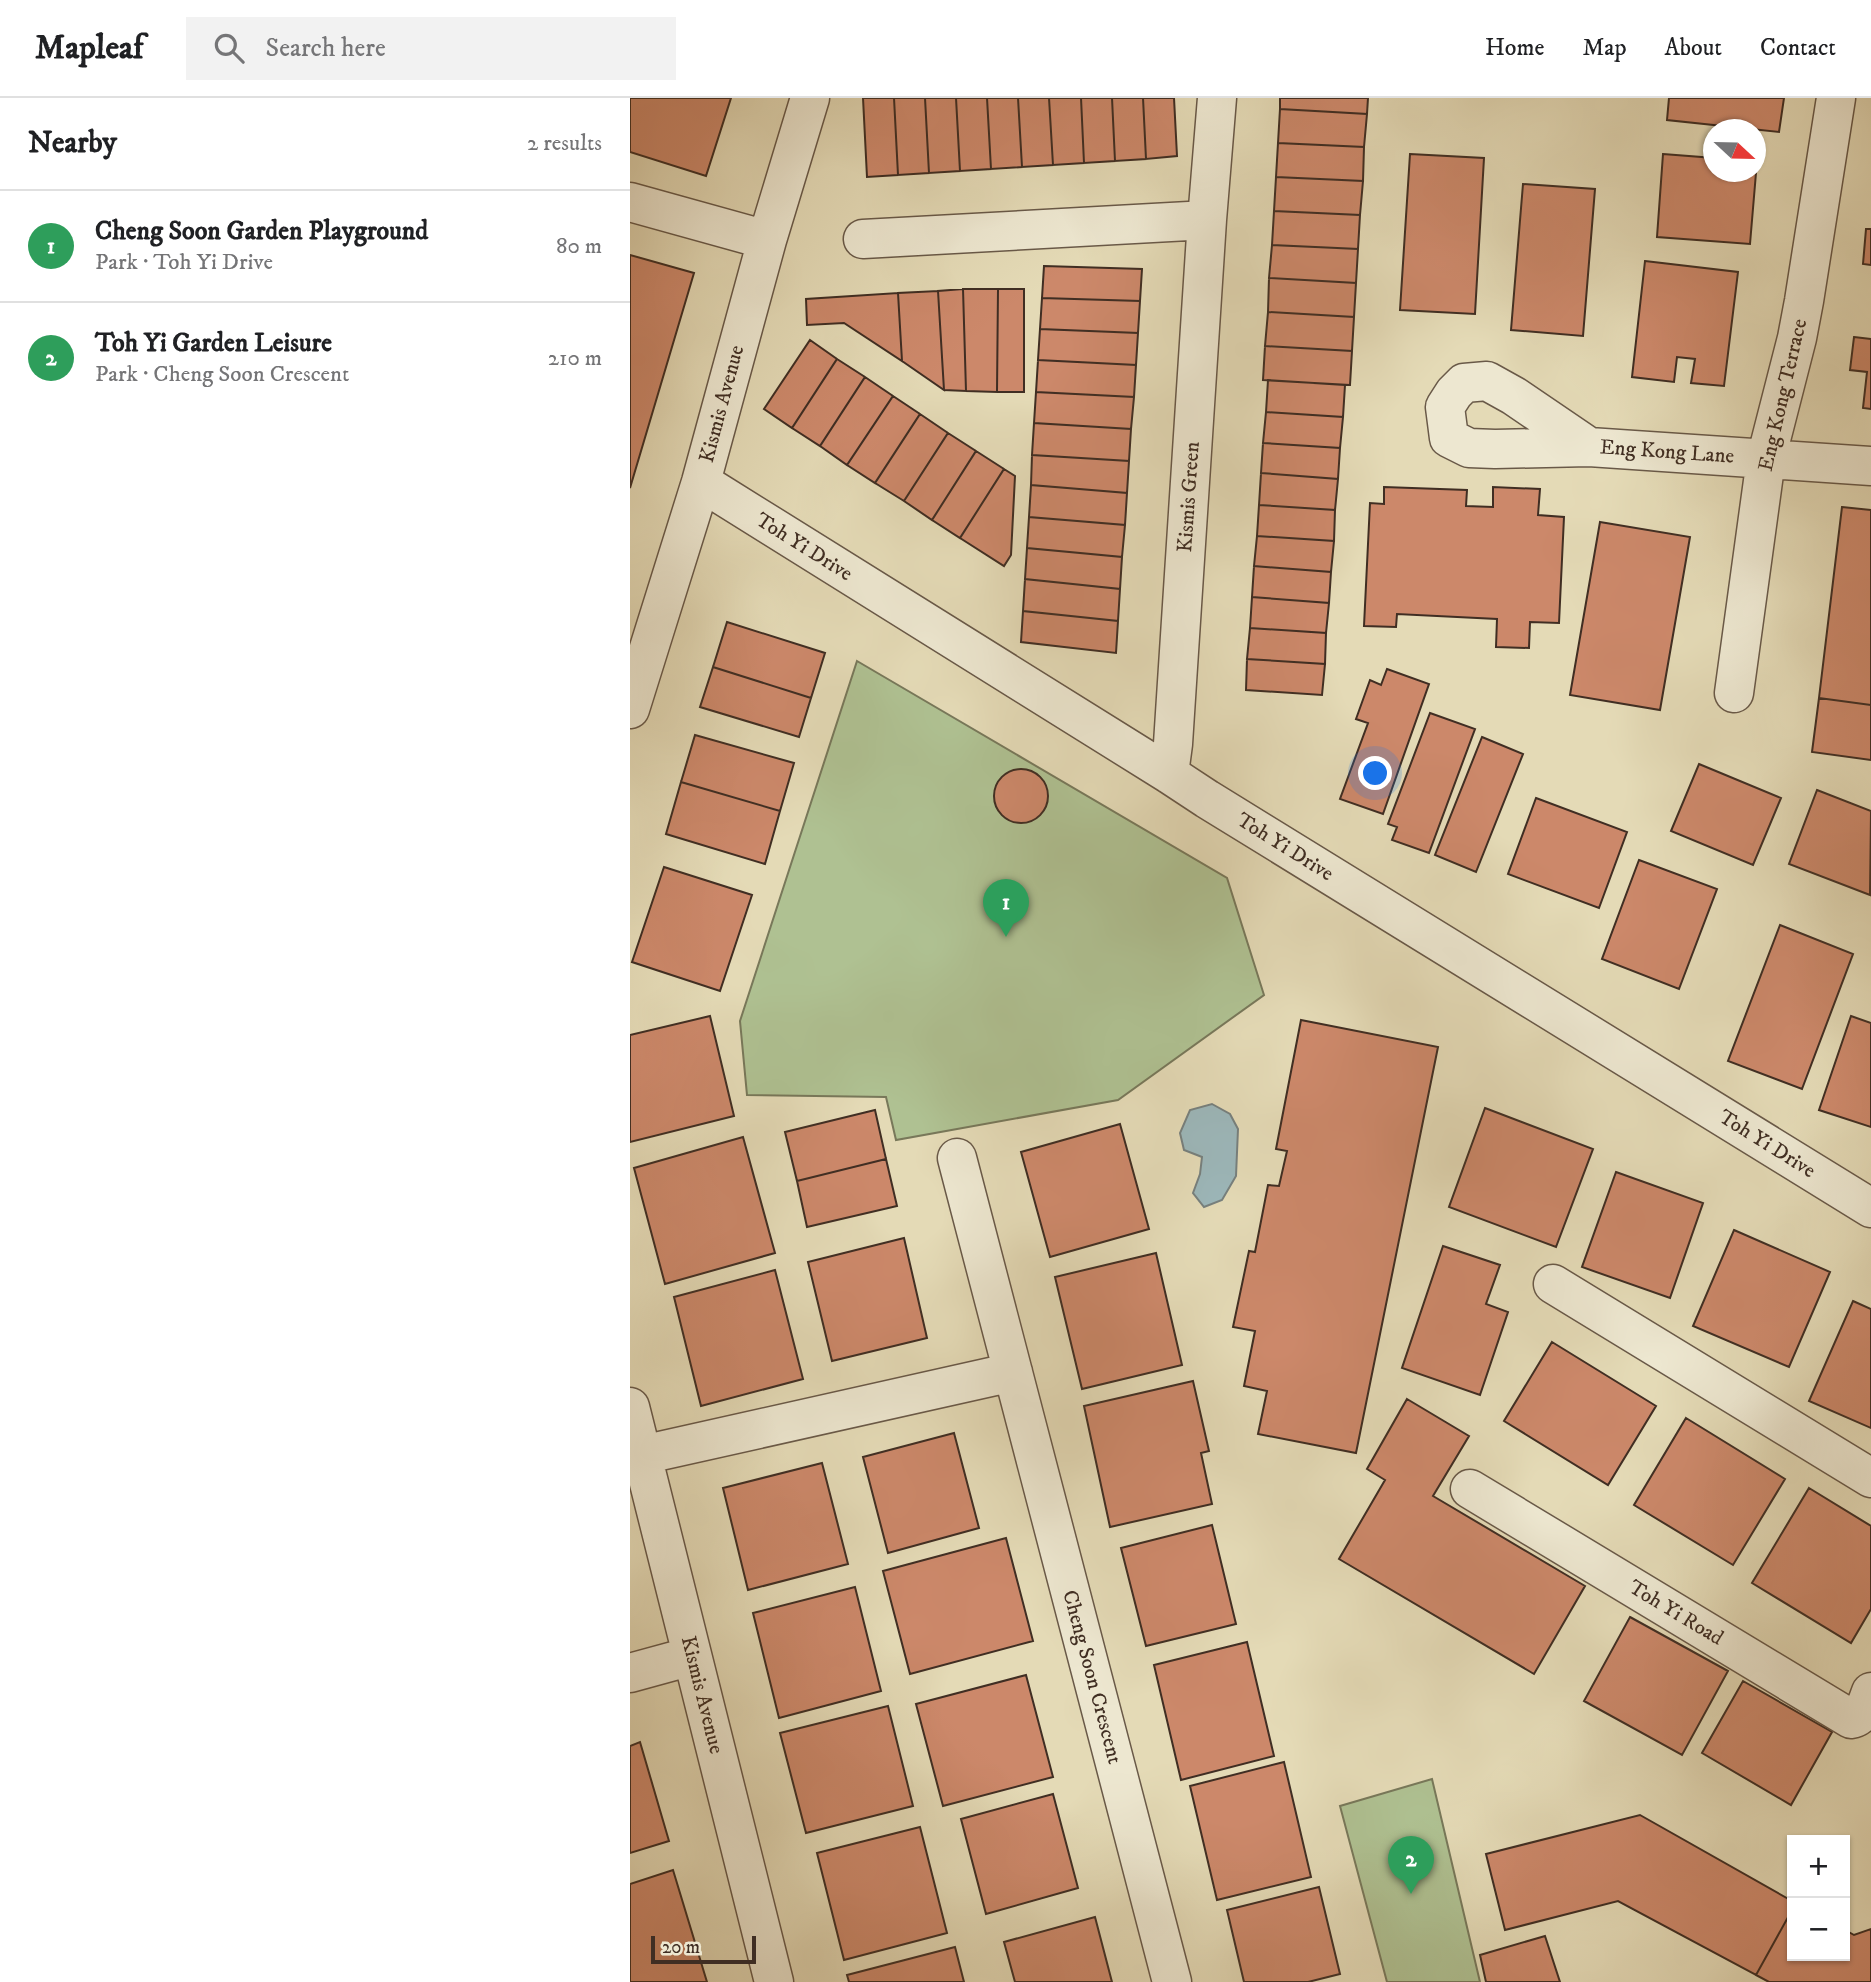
<!DOCTYPE html>
<html lang="en">
<head>
<meta charset="utf-8">
<style>
  body { margin:0; font-family:"IM FELL DW Pica",serif; background:#f2f2f2; color:#202124 }
  .controls { position:absolute; right:21px; bottom:21px; display:grid; overflow:hidden; border-radius:0px; box-shadow:0 2px 5px #0004 }
  .controls button { width:63px; height:63px; display:grid; place-items:center; padding:0; border:0; border-bottom:2px solid #e0e0e0; background:#fff; color:#202124; font:35px sans-serif }
  .compass { position:absolute; left:1073px; top:21px; width:63px; height:63px; border-radius:50%; background:#fff; box-shadow:0 2px 5px #0004; rotate:112deg }
  .scale { position:absolute; left:21px; bottom:18px; width:105px; box-sizing:border-box; padding-left:7px; border:4px solid #402e23; border-top:0; font-size:19px; line-height:24px; white-space:nowrap; color:#402e23; -webkit-text-stroke:5px #ede7d0; paint-order:stroke }
  .you { position:absolute; left:746px; top:676px; width:24px; height:24px; margin:-18px; border:5px solid #fff; border-radius:50%; background:#1a73e8; box-shadow:0 0 0 10px #1a73e833 }
  .badge { display:grid; place-items:center; width:46px; height:46px; border-radius:50%; background:#8f2418; color:#fff; font-size:23px; font-weight:700 }
  .pin { position:absolute; translate:-50% -58px; filter:drop-shadow(0 2px 4px #0008) }
  .pin::after { content:''; position:absolute; top:37px; width:24px; height:21px; background:inherit; clip-path:polygon(0 0,100% 0,50% 100%) }
  .list { margin:0; padding:0; list-style:none }
  h2 { display:flex; justify-content:space-between; align-items:center; height:91px; margin:0; padding:0 28px; font-size:30px }
  h2 small { font-size:23px; font-weight:400; color:#757577 }
  .list li { display:grid; grid-template-columns:46px 1fr auto; gap:21px; align-items:center; box-sizing:border-box; height:112px; padding:0 28px; border-top:2px solid #e0e0e0 }
  .list b { display:block; font-size:26px; white-space:nowrap }
  .list p { margin:0; font-size:23px; white-space:nowrap; color:#757577 }
  .list em { font-size:23px; font-style:normal; color:#757577 }
  .icon { flex:none; width:38px; height:38px; fill:none; stroke:currentColor; stroke-width:2; stroke-linecap:round; stroke-linejoin:round }
  .map { position:relative; flex:none; width:1241px; height:1884px; overflow:hidden }
  header { display:flex; align-items:center; gap:42px; box-sizing:border-box; height:98px; padding:0 35px; background:#fff; border-bottom:2px solid #e0e0e0 }
  header strong { font-size:33px }
  nav { display:flex; gap:38px; margin-inline-start:auto; font-size:24px }
  .search { width:490px; height:63px; background:#f2f2f2; display:flex; align-items:center; gap:18px; box-sizing:border-box; padding:0 24px; border-radius:0px; color:#757577; font-size:26px }
  main { display:flex }
  aside { flex:1; background:#fff }
  .map>svg:first-child { display:block }
  .green { fill:#afc192; stroke:#78785a; stroke-width:2 }
  .water { fill:#9cb7ba; stroke:#77807e; stroke-width:2 }
  .building { fill:#cc886a; stroke:#402e23; stroke-width:2 }
  .lines { fill:none; stroke-linecap:round; stroke-linejoin:round }
  .minor-casing { stroke:#695948; stroke-width:41 }
  .minor { stroke:#ede7d0; stroke-width:38 }
  .labels { text-anchor:middle; dominant-baseline:central; stroke-width:6; stroke-linejoin:round; paint-order:stroke }
  .street-label { font-size:21px; fill:#402e23; stroke:#ede7d0 }
</style>
</head>
<body>
<header>
<strong>Mapleaf</strong>
<div class="search"><svg class="icon" aria-label="search" viewBox="0 0 24 24"><circle cx="10" cy="10" r="6"/><path d="M15 15l6 6"/></svg>Search here</div>
<nav><a>Home</a><a>Map</a><a>About</a><a>Contact</a></nav>
</header>
<main>
<aside>
<h2>Nearby<small>2 results</small></h2>
<ul class="list">
<li><span class="badge" style="background:#2e9e5b">1</span><div><b>Cheng Soon Garden Playground</b><p>Park · Toh Yi Drive</p></div><em>80 m</em></li>
<li><span class="badge" style="background:#2e9e5b">2</span><div><b>Toh Yi Garden Leisure</b><p>Park · Cheng Soon Crescent</p></div><em>210 m</em></li>
</ul>
</aside>
<div class="map">
<svg width="1241" height="1884" viewBox="0 0 1241 1884">
  <rect width="100%" height="100%" fill="#e4dab6"/>
  <filter id="stains"><feTurbulence type="fractalNoise" baseFrequency=".00286" numOctaves="4"/><feColorMatrix values="0 0 0 0 .2 0 0 0 0 .09 0 0 0 0 .02 0 0 0 .5 -.17"/></filter>
  <radialGradient id="worn" r=".72"><stop offset=".6" stop-color="#630" stop-opacity="0"/><stop offset="1" stop-color="#630" stop-opacity=".3"/></radialGradient>
  <path class="green" d="M227 563 597 780 634 897 488 1002 266 1042 256 999 117 997 110 923Z
    M802 1681 850 1884H757L710 1708Z"/>
  <path class="water" d="M582 1006 600 1016 608 1031 606 1078 592 1102 574 1109 563 1095 570 1076 572 1059 554 1052 550 1035 560 1012Z"/>
  <path class="building" d="M0 0H101L76 78 0 54Z
    M233 0H264L268 77 237 79Z
    M264 0H295L299 75 268 77Z
    M295 0H326L330 73 299 75Z
    M326 0H357L361 71 330 73Z
    M357 0H388L392 69 361 71Z
    M388 0H419L423 67 392 69Z
    M419 0H451L454 65 423 67Z
    M451 0H482L485 63 454 65Z
    M482 0H513L516 61 485 63Z
    M513 0H544L547 58 516 61Z
    M650 0H738L737 16 650 11Z
    M1039 0H1154L1149 34 1037 22Z
    M650 11 737 16 734 49 648 45Z
    M648 45 734 49 733 83 646 79Z
    M780 56 854 60 845 216 770 212Z
    M1033 56 1084 60V74H1126V63H1127L1120 146 1027 139Z
    M646 79 733 83 730 117 644 113Z
    M893 86 965 91 953 238 881 232Z
    M644 113 730 117 728 151 642 147Z
    M1236 131H1241V167L1233 166Z
    M642 147 728 151 726 185 639 180Z
    M0 157 64 175 0 390Z
    M1015 163 1108 174 1094 288 1061 285 1065 261 1047 259 1044 284 1002 279Z
    M414 168 512 171 510 203 412 200Z
    M639 180 726 185 724 219 638 214Z
    M333 191H368L367 294 336 293Z
    M333 191 336 293 314 292 308 193Z
    M368 191H394V294H367Z
    M308 193 314 292 272 263 268 195Z
    M268 195 272 263 214 225 177 227 176 201Z
    M412 200 510 203 508 235 410 231Z
    M638 214 724 219 722 253 635 248Z
    M410 231 508 235 506 267 408 262Z
    M1224 239 1241 241V311L1233 310 1237 274 1220 272Z
    M180 242 207 261 162 330 134 311Z
    M635 248 722 253 720 287 633 282Z
    M207 261 235 279 190 348 162 330Z
    M408 262 506 267 504 299 406 294Z
    M235 279 263 298 217 367 190 348Z
    M638 282 715 287 713 319 636 314Z
    M406 294 504 299 501 331 404 325Z
    M263 298 290 316 245 385 217 367Z
    M636 314 713 319 710 350 633 345Z
    M290 316 318 335 274 403 245 385Z
    M404 325 501 331 499 363 402 357Z
    M318 335 346 353 302 422 274 403Z
    M633 345 710 350 708 381 631 375Z
    M346 353 374 371 330 440 302 422Z
    M402 357 499 363 497 395 401 387Z
    M374 371 385 378 381 457 374 468 330 440Z
    M631 375 708 381 705 412 629 407Z
    M401 387 497 395 495 427 399 419Z
    M754 389 837 392 836 408 863 409V389L910 391 908 417 934 419 929 525 900 524 899 550 866 549 867 521 767 516 766 529 734 528 740 405 754 406Z
    M629 407 705 412 704 443 627 438Z
    M1212 409 1241 412V607L1189 600Z
    M399 419 495 427 492 459 397 450Z
    M970 424 1060 439 1030 612 940 597Z
    M627 438 704 443 701 474 624 468Z
    M397 450 492 459 490 491 395 481Z
    M624 468 701 474 699 505 622 499Z
    M395 481 490 491 488 523 393 513Z
    M622 499 699 505 696 535 620 530Z
    M393 513 488 523 486 555 391 544Z
    M97 524 195 555 181 600 83 569Z
    M620 530 696 535 695 566 617 561Z
    M617 561 695 566 692 597 616 592Z
    M83 569 181 600 169 639 70 609Z
    M757 571 799 586 753 716 710 701 738 625 726 621 740 582 751 587Z
    M1189 600 1241 607V662L1182 654Z
    M800 615 845 631 799 755 762 742 767 729 758 726Z
    M65 637 164 665 150 713 51 684Z
    M852 639 893 656 846 774 805 757Z
    M1069 666 1151 700 1123 767 1041 733Z
    M364 698a27 27 0 1 1 54 0a27 27 0 1 1-54 0Z
    M51 684 150 713 135 766 36 736Z
    M1187 692 1241 713 1240 797 1159 766Z
    M906 700 997 734 969 810 878 776Z
    M1009 762 1087 791 1049 891 972 861Z
    M34 769 122 797 90 893 2 864Z
    M1150 827 1223 856 1172 991 1098 963Z
    M80 918 104 1018 0 1044V937Z
    M1221 918 1241 925V1029L1189 1012Z
    M671 922 808 949 726 1355 628 1336 637 1293 614 1288 625 1233 603 1229 619 1153 625 1154 638 1087 649 1088 657 1053 646 1051Z
    M855 1010 963 1051 926 1149 819 1109Z
    M245 1012 256 1061 167 1083 155 1034Z
    M490 1026 519 1131 420 1159 391 1054Z
    M113 1039 145 1155 35 1186 4 1070Z
    M256 1061 267 1108 177 1129 167 1083Z
    M986 1074 1073 1105 1040 1200 952 1169Z
    M1104 1132 1200 1174 1159 1269 1063 1228Z
    M274 1140 297 1240 202 1263 178 1164Z
    M813 1148 870 1167 856 1206 878 1214 850 1297 772 1270Z
    M526 1155 552 1267 452 1291 425 1179Z
    M145 1172 173 1281 71 1308 44 1199Z
    M1223 1203 1241 1211V1330L1179 1303Z
    M922 1244 1026 1308 978 1387 874 1323Z
    M563 1283 579 1353 571 1355 582 1406 480 1429 454 1308Z
    M777 1301 839 1338 803 1398 955 1488 904 1576 709 1461 755 1382 737 1371Z
    M1056 1320 1155 1381 1103 1467 1004 1407Z
    M324 1335 349 1430 258 1455 233 1359Z
    M192 1365 218 1466 118 1492 93 1390Z
    M1179 1390 1241 1428V1511L1221 1545 1122 1485Z
    M582 1427 606 1526 516 1548 491 1450Z
    M376 1440 403 1543 280 1576 253 1473Z
    M225 1489 251 1593 149 1620 123 1515Z
    M1000 1519 1098 1573 1052 1657 954 1603Z
    M617 1544 644 1658 551 1682 524 1567Z
    M396 1577 423 1679 313 1708 286 1606Z
    M1113 1583 1202 1634 1161 1707 1072 1655Z
    M258 1608 283 1708 176 1735 150 1635Z
    M10 1644 39 1743 0 1755V1648Z
    M654 1664 681 1779 587 1802 560 1688Z
    M423 1696 448 1790 356 1816 331 1721Z
    M1010 1717 1162 1803V1812L1126 1877 988 1803 875 1832 856 1756Z
    M290 1729 317 1835 214 1862 187 1755Z
    M43 1772 77 1884H0V1786Z
    M689 1789 710 1876 678 1884H614L597 1812Z
    M1162 1812V1858H1215V1832L1224 1837 1241 1831V1884H1139L1126 1877Z
    M465 1819 482 1884H385L374 1844Z
    M915 1838 930 1884H856L850 1857Z
    M325 1849 334 1884H219L217 1877Z"/>
  <g class="lines">
    <defs>
      <path id="minor" d="M0 104 137 142
        M233 141 577 122
        M959 349 884 298 857 283 834 285 824 295 815 309 819 340 839 350 865 351 959 349 1241 368
        M71 384 539 676 577 701 1241 1110
        M1104 595 1136 361 1167 240 1174 203 1206 0
        M0 611 71 384 137 142 180 0
        M539 676 543 646 577 122 587 0
        M327 1060 542 1884
        M923 1186 1241 1380
        M0 1309 144 1884
        M12 1357 383 1274
        M840 1391 1221 1621C1234 1619 1237 1604 1241 1594
        M0 1575 62 1558"/>
    </defs>
    <use href="#minor" class="minor-casing"/>
    <use href="#minor" class="minor"/>
  </g>
  <g class="labels">
    <g class="street-label">
      <text transform="translate(1153 297) rotate(-77)">Eng Kong Terrace</text>
      <text transform="translate(92 306) rotate(-75)">Kismis Avenue</text>
      <text transform="translate(1037 354) rotate(4)">Eng Kong Lane</text>
      <text transform="translate(559 399) rotate(-86)">Kismis Green</text>
      <text transform="translate(174 449) rotate(32)">Toh Yi Drive</text>
      <text transform="translate(655 749) rotate(32)">Toh Yi Drive</text>
      <text transform="translate(1137 1046) rotate(32)">Toh Yi Drive</text>
      <text transform="translate(1046 1515) rotate(31)">Toh Yi Road</text>
      <text transform="translate(462 1579) rotate(75)">Cheng Soon Crescent</text>
      <text transform="translate(72 1597) rotate(76)">Kismis Avenue</text>
    </g>
  </g>
  <rect width="100%" height="100%" filter="url(#stains)"/>
  <rect width="100%" height="100%" fill="url(#worn)"/>
</svg>
<div class="controls">
<button>+</button>
<button>−</button>
</div>
<svg class="compass" viewBox="-18 -18 36 36"><path d="M0-13l5 13h-10z" fill="#e53935"/><path d="M0 13l5-13h-10z" fill="#757577"/></svg>
<div class="scale">20 m</div>
<div class="you"></div>
<div class="pin badge" style="left:376px;top:839px;background:#2e9e5b">1</div>
<div class="pin badge" style="left:781px;top:1796px;background:#2e9e5b">2</div>
</div>
</main>
</body>
</html>
